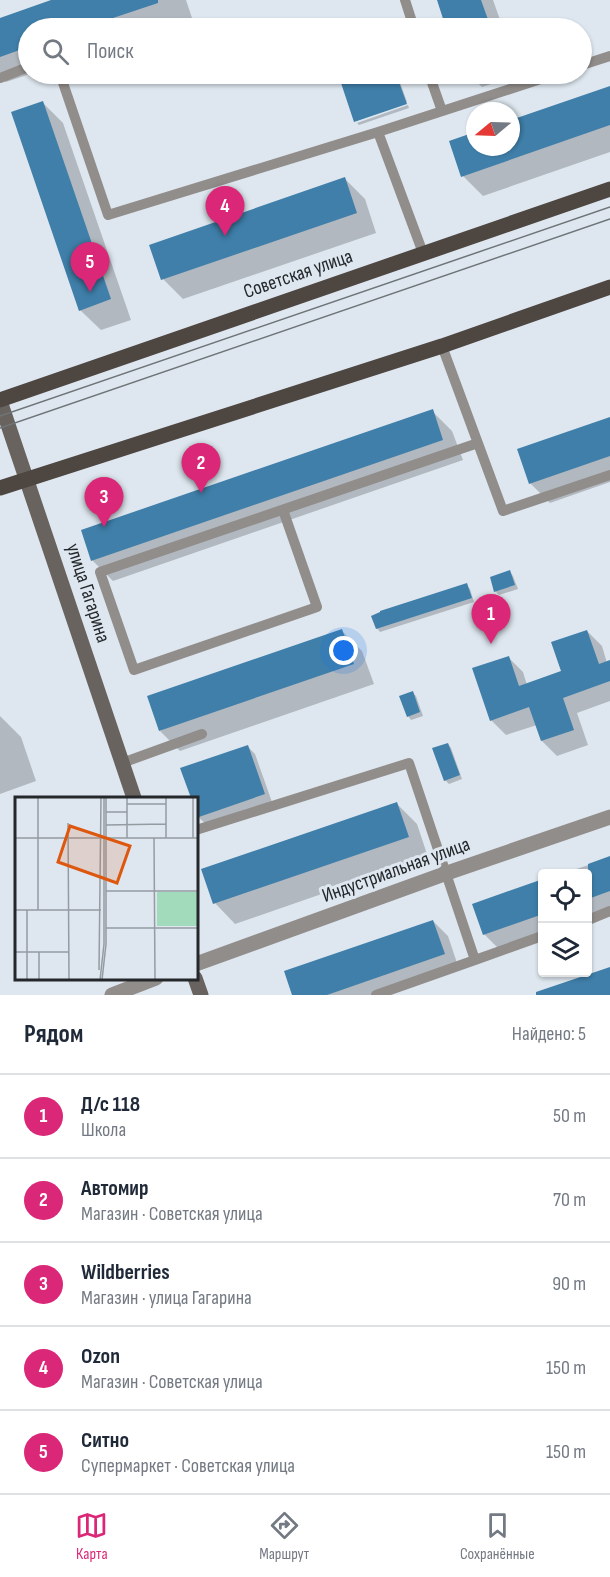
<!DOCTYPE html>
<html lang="ru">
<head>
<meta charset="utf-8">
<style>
  body { margin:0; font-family:"Sofia Sans Condensed",sans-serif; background:#f6f6f7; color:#1f2937 }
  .controls { position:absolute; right:18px; bottom:18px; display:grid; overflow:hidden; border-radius:6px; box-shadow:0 2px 4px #0004 }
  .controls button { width:54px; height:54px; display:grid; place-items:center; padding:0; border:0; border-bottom:2px solid #e0e1e3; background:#fff; color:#1f2937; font:30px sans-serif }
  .compass { position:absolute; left:466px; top:102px; width:54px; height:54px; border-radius:50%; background:#fff; box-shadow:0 2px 4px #0004; rotate:251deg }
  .you { position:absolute; left:344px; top:651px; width:21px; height:21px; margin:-15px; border:4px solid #fff; border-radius:50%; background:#1a73e8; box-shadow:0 0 0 9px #1a73e833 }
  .badge { display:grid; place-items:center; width:39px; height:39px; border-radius:50%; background:#db2777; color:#fff; font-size:20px; font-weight:700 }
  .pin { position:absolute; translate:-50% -50px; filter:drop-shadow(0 2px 3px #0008) }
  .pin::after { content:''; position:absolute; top:32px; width:21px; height:18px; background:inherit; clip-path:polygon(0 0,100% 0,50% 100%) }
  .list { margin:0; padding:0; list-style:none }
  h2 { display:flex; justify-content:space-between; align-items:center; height:78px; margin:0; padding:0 24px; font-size:26px }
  h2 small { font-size:20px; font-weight:400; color:#747a83 }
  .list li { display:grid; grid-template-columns:39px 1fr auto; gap:18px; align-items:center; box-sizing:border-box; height:84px; padding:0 24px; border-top:2px solid #e0e1e3 }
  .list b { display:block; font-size:22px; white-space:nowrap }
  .list p { margin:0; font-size:20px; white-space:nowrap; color:#747a83 }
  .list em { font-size:20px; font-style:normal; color:#747a83 }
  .icon { flex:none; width:33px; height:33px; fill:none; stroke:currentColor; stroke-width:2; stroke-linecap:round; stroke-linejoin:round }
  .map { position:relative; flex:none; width:610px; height:995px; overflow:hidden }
  .search { position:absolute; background:#fff; box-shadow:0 2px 4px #0004; left:18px; right:18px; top:18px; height:66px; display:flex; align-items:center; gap:15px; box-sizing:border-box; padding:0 21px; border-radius:33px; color:#747a83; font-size:22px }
  .sheet { height:498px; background:#fff }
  nav { display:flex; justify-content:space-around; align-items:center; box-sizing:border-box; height:84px; border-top:2px solid #e0e1e3; background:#fff; font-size:16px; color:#747a83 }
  nav a { display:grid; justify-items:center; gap:3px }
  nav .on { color:#db2777 }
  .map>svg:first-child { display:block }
  .shadow { fill:#0003 }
  .building { fill:#3f7fa9 }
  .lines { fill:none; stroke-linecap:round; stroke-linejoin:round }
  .lane { stroke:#918d8a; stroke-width:10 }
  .street { stroke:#918d8a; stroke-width:15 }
  .secondary { stroke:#69635f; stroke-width:15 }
  .primary { stroke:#4d4641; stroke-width:15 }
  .tram { stroke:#6e7478; stroke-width:1.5 }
  .labels { text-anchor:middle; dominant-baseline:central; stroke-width:6; stroke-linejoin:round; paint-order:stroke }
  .street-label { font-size:20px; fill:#24282b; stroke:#dee7ef }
  .inset-road { fill:none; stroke:#949ba1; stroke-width:1.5 }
  .view { fill:#de570e; fill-opacity:0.15; stroke:#de570e; stroke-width:3 }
  .inset-edge { fill:none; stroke:#24282b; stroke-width:3 }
</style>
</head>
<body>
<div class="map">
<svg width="610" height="995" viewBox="0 0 610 995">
  <rect width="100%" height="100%" fill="#dee7ef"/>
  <path class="shadow" d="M56 0H186L192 18 161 28H28L30 74 6 82 0 76V19Z
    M438 0H493L503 28H448Z
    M201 74H216L205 78Z
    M339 74H397L407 102 356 121Z
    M468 74H518L519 75 482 87Z
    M610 88V152L483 196 463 176 475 134V147H511V122Z
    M43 103 63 123 131 320 101 330 80 310Z
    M408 105 409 108 359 125 357 123Z
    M345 179 365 199 376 233 183 299 163 279Z
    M432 411 452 431 463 460 113 581 93 561 83 531Z
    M610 419V482L550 503 530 483Z
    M510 572 513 576 518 589 499 595 496 592 491 578Z
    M466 585 470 589 474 602 380 632 377 628Z
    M342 631 362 651 374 684 180 751 160 731Z
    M587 631 602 646 607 663 610 662V701L577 713 588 745 557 756 542 741 537 725 506 735 491 720 508 657 523 672 527 685 563 672Z
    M413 693 416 696 423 716 411 720 408 716Z
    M0 716 21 737 36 781 0 794Z
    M448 744 451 748 462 779 449 784 445 780Z
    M247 746 255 754 272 802 206 824 198 817 196 798H192L182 769Z
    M396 803 417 824 428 857 235 924 215 903Z
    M610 858V911L588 918V873H564Z
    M542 881V934L499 949 484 934Z
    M433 921 448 936 459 969 384 995H294Z"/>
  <path class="building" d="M51 0H158V3L83 28H28V47L0 57V18Z
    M437 0H481L491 28H446Z
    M338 74H396L407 104 354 122Z
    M610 86V125L461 177 449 141 475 132V147H511V120Z
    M43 101 111 299 79 311 11 112Z
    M345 177 357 213 161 280 149 245Z
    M433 409 443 440 91 561 81 530Z
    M610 417V456L529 484 517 449Z
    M510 570 515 585 494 592 490 577Z
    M467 583 472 598 376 629 371 616 380 612V611Z
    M342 629 354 664 159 731 147 696Z
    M587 630 599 664 610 660V681L563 698 574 730 541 741 529 707 490 721 472 668 509 656 519 686 561 671 551 642Z
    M413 691 420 712 407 717 399 696Z
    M448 743 460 775 444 781 432 748Z
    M248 745 265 794 196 818V798H191L180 768Z
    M397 802 409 837 213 904 201 869Z
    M610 856V891L588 899V864Z
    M543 879V914L483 935 472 904Z
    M433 920 445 954 327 995H292L284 971Z
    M610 967V995H536V992Z"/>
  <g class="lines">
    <path class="lane" d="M405 0 414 28
      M139 28 151 24
      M582 65 610 56
      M60 74 108 215 378 132 556 74
      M429 74 442 111
      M0 78 28 67
      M378 132 423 253
      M442 346 503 511 610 475
      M283 510 317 607 134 670 100 572 478 443
      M122 763 202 734
      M196 830 409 763 475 960 376 995
      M588 920 610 911
      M475 960 542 936"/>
    <path class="street" d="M196 964 447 873 610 817
      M112 995 156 978"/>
    <path class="secondary" d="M0 401 134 798
      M195 978 201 995"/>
    <path class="primary" d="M0 400 610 189
      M0 488 442 346 610 287"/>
    <path class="tram" d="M0 416 610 207
      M0 428 610 219"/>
  </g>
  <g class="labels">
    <g class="street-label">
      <text transform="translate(298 274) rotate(-19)">Советская улица</text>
      <text transform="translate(88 593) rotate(72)">улица Гагарина</text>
      <text transform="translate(396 870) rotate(-20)">Индустриальная улица</text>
    </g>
  </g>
  <g transform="translate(15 797)">
    <rect width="183" height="183" fill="#dee7ef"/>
    <path d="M142 95H183V129H142Z" fill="#a1dbbb"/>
    <path class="inset-road" d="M23 0V113M151 0V41M178 0V41M112 7H151M91 15H112M53 26 54 183M91 28 151 27M0 41H183M112 41V0M139 41 140 183M91 94H183M0 113H86M12 113V183M91 131H183M0 155H54M24 155V183M84 173 86 0M85 183 89 147V0M87 183 91 147V0"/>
    <path class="view" d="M55 29 115 49 102 86 43 65Z"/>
    <rect width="183" height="183" class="inset-edge"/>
  </g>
</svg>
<div class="controls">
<button><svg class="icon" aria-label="locate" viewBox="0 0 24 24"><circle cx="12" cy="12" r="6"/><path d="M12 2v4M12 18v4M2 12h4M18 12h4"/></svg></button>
<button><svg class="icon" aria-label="layers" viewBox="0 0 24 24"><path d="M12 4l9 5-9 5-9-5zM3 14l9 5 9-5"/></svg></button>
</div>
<svg class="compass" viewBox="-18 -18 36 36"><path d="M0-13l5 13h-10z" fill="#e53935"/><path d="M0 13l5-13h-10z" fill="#747a83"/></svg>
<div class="you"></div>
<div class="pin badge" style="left:491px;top:644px">1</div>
<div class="pin badge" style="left:201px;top:493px">2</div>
<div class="pin badge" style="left:104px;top:527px">3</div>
<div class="pin badge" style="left:225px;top:236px">4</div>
<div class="pin badge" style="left:90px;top:292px">5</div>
<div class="search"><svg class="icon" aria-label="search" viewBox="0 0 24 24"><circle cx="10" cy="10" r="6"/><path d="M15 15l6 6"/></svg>Поиск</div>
</div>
<section class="sheet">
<h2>Рядом<small>Найдено: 5</small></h2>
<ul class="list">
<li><span class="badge">1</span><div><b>Д/с 118</b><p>Школа</p></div><em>50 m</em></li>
<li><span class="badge">2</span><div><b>Автомир</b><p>Магазин · Советская улица</p></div><em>70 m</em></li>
<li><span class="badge">3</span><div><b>Wildberries</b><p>Магазин · улица Гагарина</p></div><em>90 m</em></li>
<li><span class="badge">4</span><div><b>Ozon</b><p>Магазин · Советская улица</p></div><em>150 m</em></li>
<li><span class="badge">5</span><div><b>Ситно</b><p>Супермаркет · Советская улица</p></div><em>150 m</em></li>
</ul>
</section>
<nav>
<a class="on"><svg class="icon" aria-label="map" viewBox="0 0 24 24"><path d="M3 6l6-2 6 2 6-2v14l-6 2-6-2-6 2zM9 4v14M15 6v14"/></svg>Карта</a>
<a><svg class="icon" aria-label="directions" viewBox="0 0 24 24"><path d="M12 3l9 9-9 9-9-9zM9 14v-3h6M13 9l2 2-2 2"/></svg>Маршрут</a>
<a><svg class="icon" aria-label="saved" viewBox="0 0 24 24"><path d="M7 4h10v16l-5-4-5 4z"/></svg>Сохранённые</a>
</nav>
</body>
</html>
